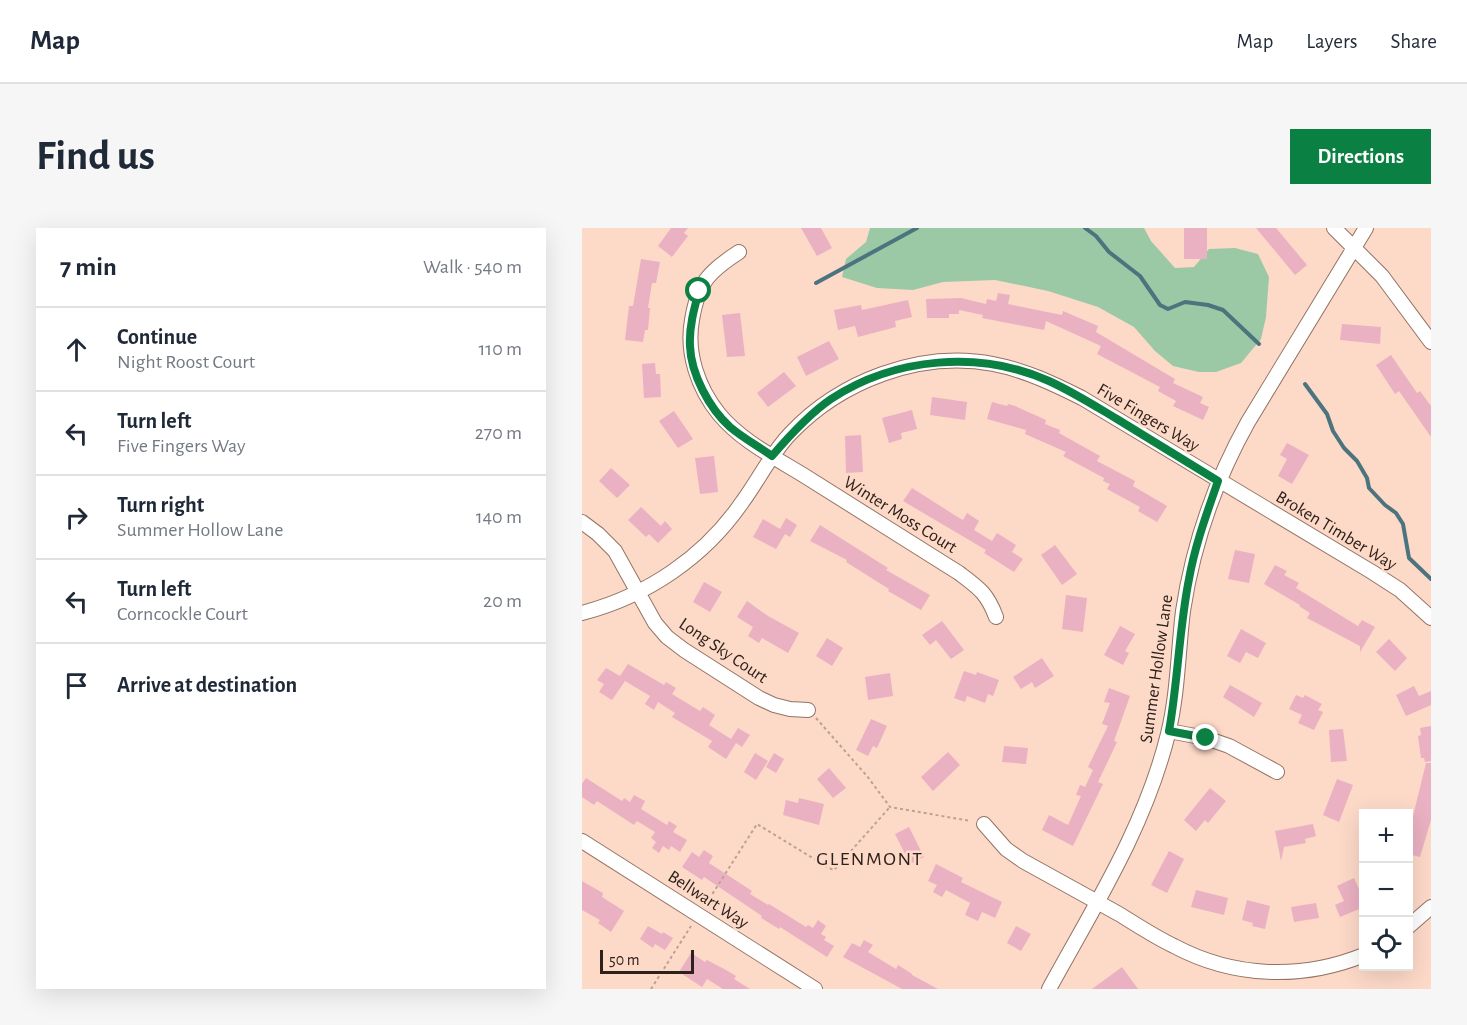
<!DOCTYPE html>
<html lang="en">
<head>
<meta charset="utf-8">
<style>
  body { margin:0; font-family:"Alegreya Sans",sans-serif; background:#f6f6f7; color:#1f2937 }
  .controls { position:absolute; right:18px; bottom:18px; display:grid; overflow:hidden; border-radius:0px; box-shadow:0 6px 24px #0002 }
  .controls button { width:54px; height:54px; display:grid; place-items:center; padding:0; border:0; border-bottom:2px solid #e0e1e3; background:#fff; color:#1f2937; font:30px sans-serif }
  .scale { position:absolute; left:18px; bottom:15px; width:94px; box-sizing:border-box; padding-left:6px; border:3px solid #2e211b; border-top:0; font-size:16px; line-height:21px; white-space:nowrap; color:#2e211b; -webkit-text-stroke:4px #fdd9c8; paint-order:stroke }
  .stop { position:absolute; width:18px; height:18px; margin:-14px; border:4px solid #0b8043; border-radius:50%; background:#fff }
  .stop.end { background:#0b8043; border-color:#fff; box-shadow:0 2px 6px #0008 }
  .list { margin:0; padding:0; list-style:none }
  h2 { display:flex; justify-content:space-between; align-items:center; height:78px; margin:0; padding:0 24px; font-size:26px }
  h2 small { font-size:20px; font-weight:400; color:#747a83 }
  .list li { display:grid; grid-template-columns:39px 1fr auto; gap:18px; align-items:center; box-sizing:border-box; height:84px; padding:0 24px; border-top:2px solid #e0e1e3 }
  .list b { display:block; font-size:22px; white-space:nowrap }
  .list p { margin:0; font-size:20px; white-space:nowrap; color:#747a83 }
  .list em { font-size:20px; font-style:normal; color:#747a83 }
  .icon { flex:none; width:33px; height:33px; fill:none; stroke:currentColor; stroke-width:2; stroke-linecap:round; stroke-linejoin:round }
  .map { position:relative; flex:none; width:849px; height:761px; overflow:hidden; border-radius:0px }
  header { display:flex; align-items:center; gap:36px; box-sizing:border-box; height:84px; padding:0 30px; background:#fff; border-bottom:2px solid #e0e1e3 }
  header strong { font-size:28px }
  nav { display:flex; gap:33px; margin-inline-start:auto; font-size:21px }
  .intro { display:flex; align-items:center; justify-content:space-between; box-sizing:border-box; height:144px; padding:0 36px }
  h1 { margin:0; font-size:42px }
  .button { padding:15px 27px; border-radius:0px; background:#0b8043; color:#fff; font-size:21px; font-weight:700 }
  main { display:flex; gap:36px; padding:0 36px }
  aside { flex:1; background:#fff; border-radius:0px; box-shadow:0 6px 24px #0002 }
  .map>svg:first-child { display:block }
  .green { fill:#9bc9a6 }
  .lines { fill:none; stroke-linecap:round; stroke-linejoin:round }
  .stream { stroke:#4b747e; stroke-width:4 }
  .building { fill:#eab1c2 }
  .street-casing { stroke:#937364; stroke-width:16 }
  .path { stroke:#bda193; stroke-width:2; stroke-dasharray:3 3; stroke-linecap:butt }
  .street { stroke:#fff; stroke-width:14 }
  .route { stroke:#0b8043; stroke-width:8 }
  .labels { text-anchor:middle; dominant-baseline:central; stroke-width:5; stroke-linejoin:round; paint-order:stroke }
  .street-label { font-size:18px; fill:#2e211b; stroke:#fdd9c8 }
  .neighbourhood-label { font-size:20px; letter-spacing:1.5px; fill:#2e211b; stroke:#fdd9c8 }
</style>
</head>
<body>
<header>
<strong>Map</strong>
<nav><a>Map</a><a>Layers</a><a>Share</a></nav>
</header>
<div class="intro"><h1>Find us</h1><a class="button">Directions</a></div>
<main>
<aside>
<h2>7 min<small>Walk · 540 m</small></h2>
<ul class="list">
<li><svg class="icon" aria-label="ahead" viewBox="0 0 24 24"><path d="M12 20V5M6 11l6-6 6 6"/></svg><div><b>Continue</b><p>Night Roost Court</p></div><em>110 m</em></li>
<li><svg class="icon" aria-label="left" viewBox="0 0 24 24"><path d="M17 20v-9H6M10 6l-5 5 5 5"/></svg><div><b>Turn left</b><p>Five Fingers Way</p></div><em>270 m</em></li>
<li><svg class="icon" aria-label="right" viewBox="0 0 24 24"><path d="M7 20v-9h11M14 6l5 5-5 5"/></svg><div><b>Turn right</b><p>Summer Hollow Lane</p></div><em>140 m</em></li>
<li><svg class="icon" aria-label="left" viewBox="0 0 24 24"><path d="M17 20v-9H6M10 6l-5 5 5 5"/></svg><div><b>Turn left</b><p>Corncockle Court</p></div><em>20 m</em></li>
<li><svg class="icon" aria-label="arrive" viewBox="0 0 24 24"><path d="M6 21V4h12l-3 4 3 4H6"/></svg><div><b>Arrive at destination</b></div></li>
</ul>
</aside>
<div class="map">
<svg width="849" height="761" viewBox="0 0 849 761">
  <rect width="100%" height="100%" fill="#fdd9c8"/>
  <path class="green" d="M288 0H562L569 13 593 40 612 39 627 21 653 20 676 26 687 49 684 89 679 111 659 135 634 144H617L591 138 573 123 552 99 516 79 466 63 413 52 361 54 331 62 295 60 260 49 264 31 284 14Z"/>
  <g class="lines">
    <path class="stream" d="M503 0 514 8 527 24 558 48 578 77 586 81 603 74 626 77 641 82 677 116
      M234 55 335 0
      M723 156 745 186 751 203 762 220 775 233 785 250 787 260 803 277 814 285 821 296 827 330 849 351"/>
  </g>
  <path class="building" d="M89 0H106L102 5 106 8 90 29 76 18Z
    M219 0H239L250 20 235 28Z
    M602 0H625V31H602Z
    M674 0H694L725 37 713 47Z
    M59 31 78 34 74 55H70L66 80H68L66 102H63L61 114 43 112 47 78H51Z
    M416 65 428 67 426 76 480 87 481 83 516 98 514 104 593 151 591 155 621 169 618 175 627 179 621 192 591 178 594 173 576 163 578 159 515 126 519 118 464 93 462 102 400 90 401 87 377 82V86H367V90H345L344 71 379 70 404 76 405 71 414 73Z
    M326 72 330 89 313 93 314 99 276 109 273 98 256 102 252 82 279 77 280 82Z
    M158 85 163 128 145 129 140 87Z
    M760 96 799 99 798 116 758 112Z
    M247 113 257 131 224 148 215 129Z
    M809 127 835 165 838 163 849 178V209L817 163 813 166 794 137Z
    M73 135 74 146H78L79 169 62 170 60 136Z
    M202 144 214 158 186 179 175 165Z
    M350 169 385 174 383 192 348 187Z
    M410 174 425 178 426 176 433 178 464 192 463 196 478 202 477 205 518 228 515 233 553 253 551 258 585 278 575 294 556 283 558 279 525 261 528 256 521 253 522 250 481 228 484 224 443 206 444 202 405 191Z
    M330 182 335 201 319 205 320 211 307 215 300 190Z
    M92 183 111 211 96 220 77 193Z
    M279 207 281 244 264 245 263 208Z
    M705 215 727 227 710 256 696 248 705 231 698 227Z
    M132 228 136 264 118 266 113 230Z
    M29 240 48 257 35 270 17 253Z
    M330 260 374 288 381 292 385 285 397 293 392 302 410 313 415 305 434 317 430 324 441 331 432 344 402 325 404 322 321 273Z
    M59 279 79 298 83 293 90 301 76 315 67 306 64 309 46 292Z
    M204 290 215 297 208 309 203 306 194 321 171 309 181 291 198 301Z
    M238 297 306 340 304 342 348 367 339 382 306 363 307 361 264 334 265 332 228 313Z
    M473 317 495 346 480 357 459 327Z
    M653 322 673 326 667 355 646 351Z
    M693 337 705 343 702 347 717 355 714 360 776 398 780 392 793 399 778 424V418L725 390 728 385 717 378 718 377 682 356Z
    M122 354 140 364 128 384 111 374Z
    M484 367 505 370 501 404 480 401Z
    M165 373 186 388 217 405 206 425 180 410 177 415 166 408 171 399 155 389Z
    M360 393 382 422 369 431 354 412 348 417 340 407Z
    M538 398 553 406 543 423 547 425 541 437 522 427Z
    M659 401 684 415 676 430 664 424 658 435 645 428Z
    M245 410 261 420 250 438 234 428Z
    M807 411 825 430 813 443 794 424Z
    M460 430 472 448 453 460 450 454 439 461 431 449Z
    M46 436 82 457 84 454 94 460 90 466 118 483 121 479 133 487 127 497 149 511 156 500 168 507 160 519 154 515 144 531 126 519 130 513 90 489 93 485 76 474 72 482 63 476 68 468 43 453 30 472 17 464 22 456 15 452 24 440 38 448Z
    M382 443 394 447 395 444 417 452 411 468 406 466 403 475 385 468 383 474 372 470Z
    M308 445 311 468 286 472 283 449Z
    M648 457 680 475 672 489 641 469Z
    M832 458 837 468 849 463V477L824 488 814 467Z
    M527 460 548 468 532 513 535 514 516 554 521 556 491 618 460 602 467 587 486 597 499 568 494 567 498 557 503 559 511 542 506 539 526 498 520 496 528 475 522 474Z
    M714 467 721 470 723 467 740 476 736 482 741 484 732 502 716 495 720 487 707 481Z
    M289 491 305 498 295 520 291 518 286 528 274 522Z
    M849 498V533L843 534 842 530H839L836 508 839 507 838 500Z
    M761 501 765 533 749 534 747 502Z
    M422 518 446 520 444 536 420 534Z
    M366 524 378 537 351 563 339 549Z
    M173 525 186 533 174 552 162 544Z
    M192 525 202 531 194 545 184 539Z
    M844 535H849V592L838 629 826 626V586L831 588Z
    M247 540 264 560 251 570 235 551Z
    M4 550 40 573 42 570 48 574 52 567 63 573 59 581 85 597 87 593 95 598 91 604 105 612 98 624 89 618 87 622 81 618 77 625 70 620 74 614 69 610 73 604 55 593 52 597 15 573 12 577 0 569V556Z
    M755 551 771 557 757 594 741 587Z
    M628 560 644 573 626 595 623 592 614 603 602 592Z
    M217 570 242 576 237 597 201 587 204 572 216 575Z
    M731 596 734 608 723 611 724 615 702 619 699 633 693 603Z
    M327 599 342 629 328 636 313 606Z
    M122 622 131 628 127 635 170 663 168 666 186 677 187 676 224 699 226 697 231 700 236 692 244 698 239 706 244 709 242 712 252 718 245 729 198 699 197 701 179 690 180 688 122 649 120 652 100 639 110 624 117 629Z
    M587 623 602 631 585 665 569 657Z
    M354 636 381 650 379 654 420 674 413 690 400 684 396 693 383 687 388 675 364 662 360 669 351 664 355 657 346 653Z
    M772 650 782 672V679L758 689 753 677 762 673 755 658Z
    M0 653 21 665 20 669 42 683 29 704 16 695 18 692 0 682Z
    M614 662 646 670 642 687 609 679Z
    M665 672 688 678 683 701 670 698 671 695 660 692Z
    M734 675 737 690 712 694 709 679Z
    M66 698 80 706 81 704 91 710 83 722 73 716 71 720 58 711Z
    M434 698 449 706 439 723 425 715Z
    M282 712 291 717 286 724 314 741 316 737 330 746V747L356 761H320L261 729 270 715 278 719Z
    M109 725 123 734 125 732 144 742 154 748 152 751 168 761H141L125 751 120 759 97 744Z
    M540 739 556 761H510Z"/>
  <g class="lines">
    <defs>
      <path id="street" d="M752 0 800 48 849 114
        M157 24C126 44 116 55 110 92 104 125 116 160 137 186 160 214 196 231 226 250 276 282 327 313 377 345 397 360 405 365 414 389
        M0 294 16 306 33 323 73 395 85 409 102 422 177 470 192 477 208 481 226 482
        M0 385C65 368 123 329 161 273 177 251 189 226 208 206 258 153 338 122 411 136 443 142 472 156 500 170L790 344 818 362 849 390
        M587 503 624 510 647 518 695 544
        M402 596 424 621 441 633C473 651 505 668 537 686 555 697 573 709 592 718 652 750 720 752 782 727
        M0 613 233 761
        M826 699 849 679
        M467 761C513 677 563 599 586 506 596 465 596 424 601 383 611 317 633 253 666 194L784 0"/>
    </defs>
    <use href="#street" class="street-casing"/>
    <path class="path" d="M234 490 285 548 308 579 389 593
      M124 676 175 596 247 640 252 642 308 579
      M69 761 109 698"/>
    <use href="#street" class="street"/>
  </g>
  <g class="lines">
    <path class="route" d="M117 63C112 81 107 99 108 118 109 146 127 180 148 199 161 210 176 218 190 228 208 207 227 186 249 171 313 129 398 122 467 153 491 164 513 178 535 191 569 212 602 232 636 253 625 285 613 317 607 351 597 401 596 453 587 503L624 510"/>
  </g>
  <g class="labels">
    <g class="street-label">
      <text transform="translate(566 190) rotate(31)">Five Fingers Way</text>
      <text transform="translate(318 287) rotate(32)">Winter Moss Court</text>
      <text transform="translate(754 303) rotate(31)">Broken Timber Way</text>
      <text transform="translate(141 423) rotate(34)">Long Sky Court</text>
      <text transform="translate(575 441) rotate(-82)">Summer Hollow Lane</text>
      <text transform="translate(126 672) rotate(33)">Bellwart Way</text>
    </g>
    <g class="neighbourhood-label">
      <text x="288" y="631">GLENMONT</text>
    </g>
  </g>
</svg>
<div class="controls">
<button>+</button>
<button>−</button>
<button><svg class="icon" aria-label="locate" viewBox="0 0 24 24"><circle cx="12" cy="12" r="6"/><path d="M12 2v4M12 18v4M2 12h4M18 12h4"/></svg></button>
</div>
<div class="scale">50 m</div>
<div class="stop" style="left:117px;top:63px"></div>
<div class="stop end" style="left:624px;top:510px"></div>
</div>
</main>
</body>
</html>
